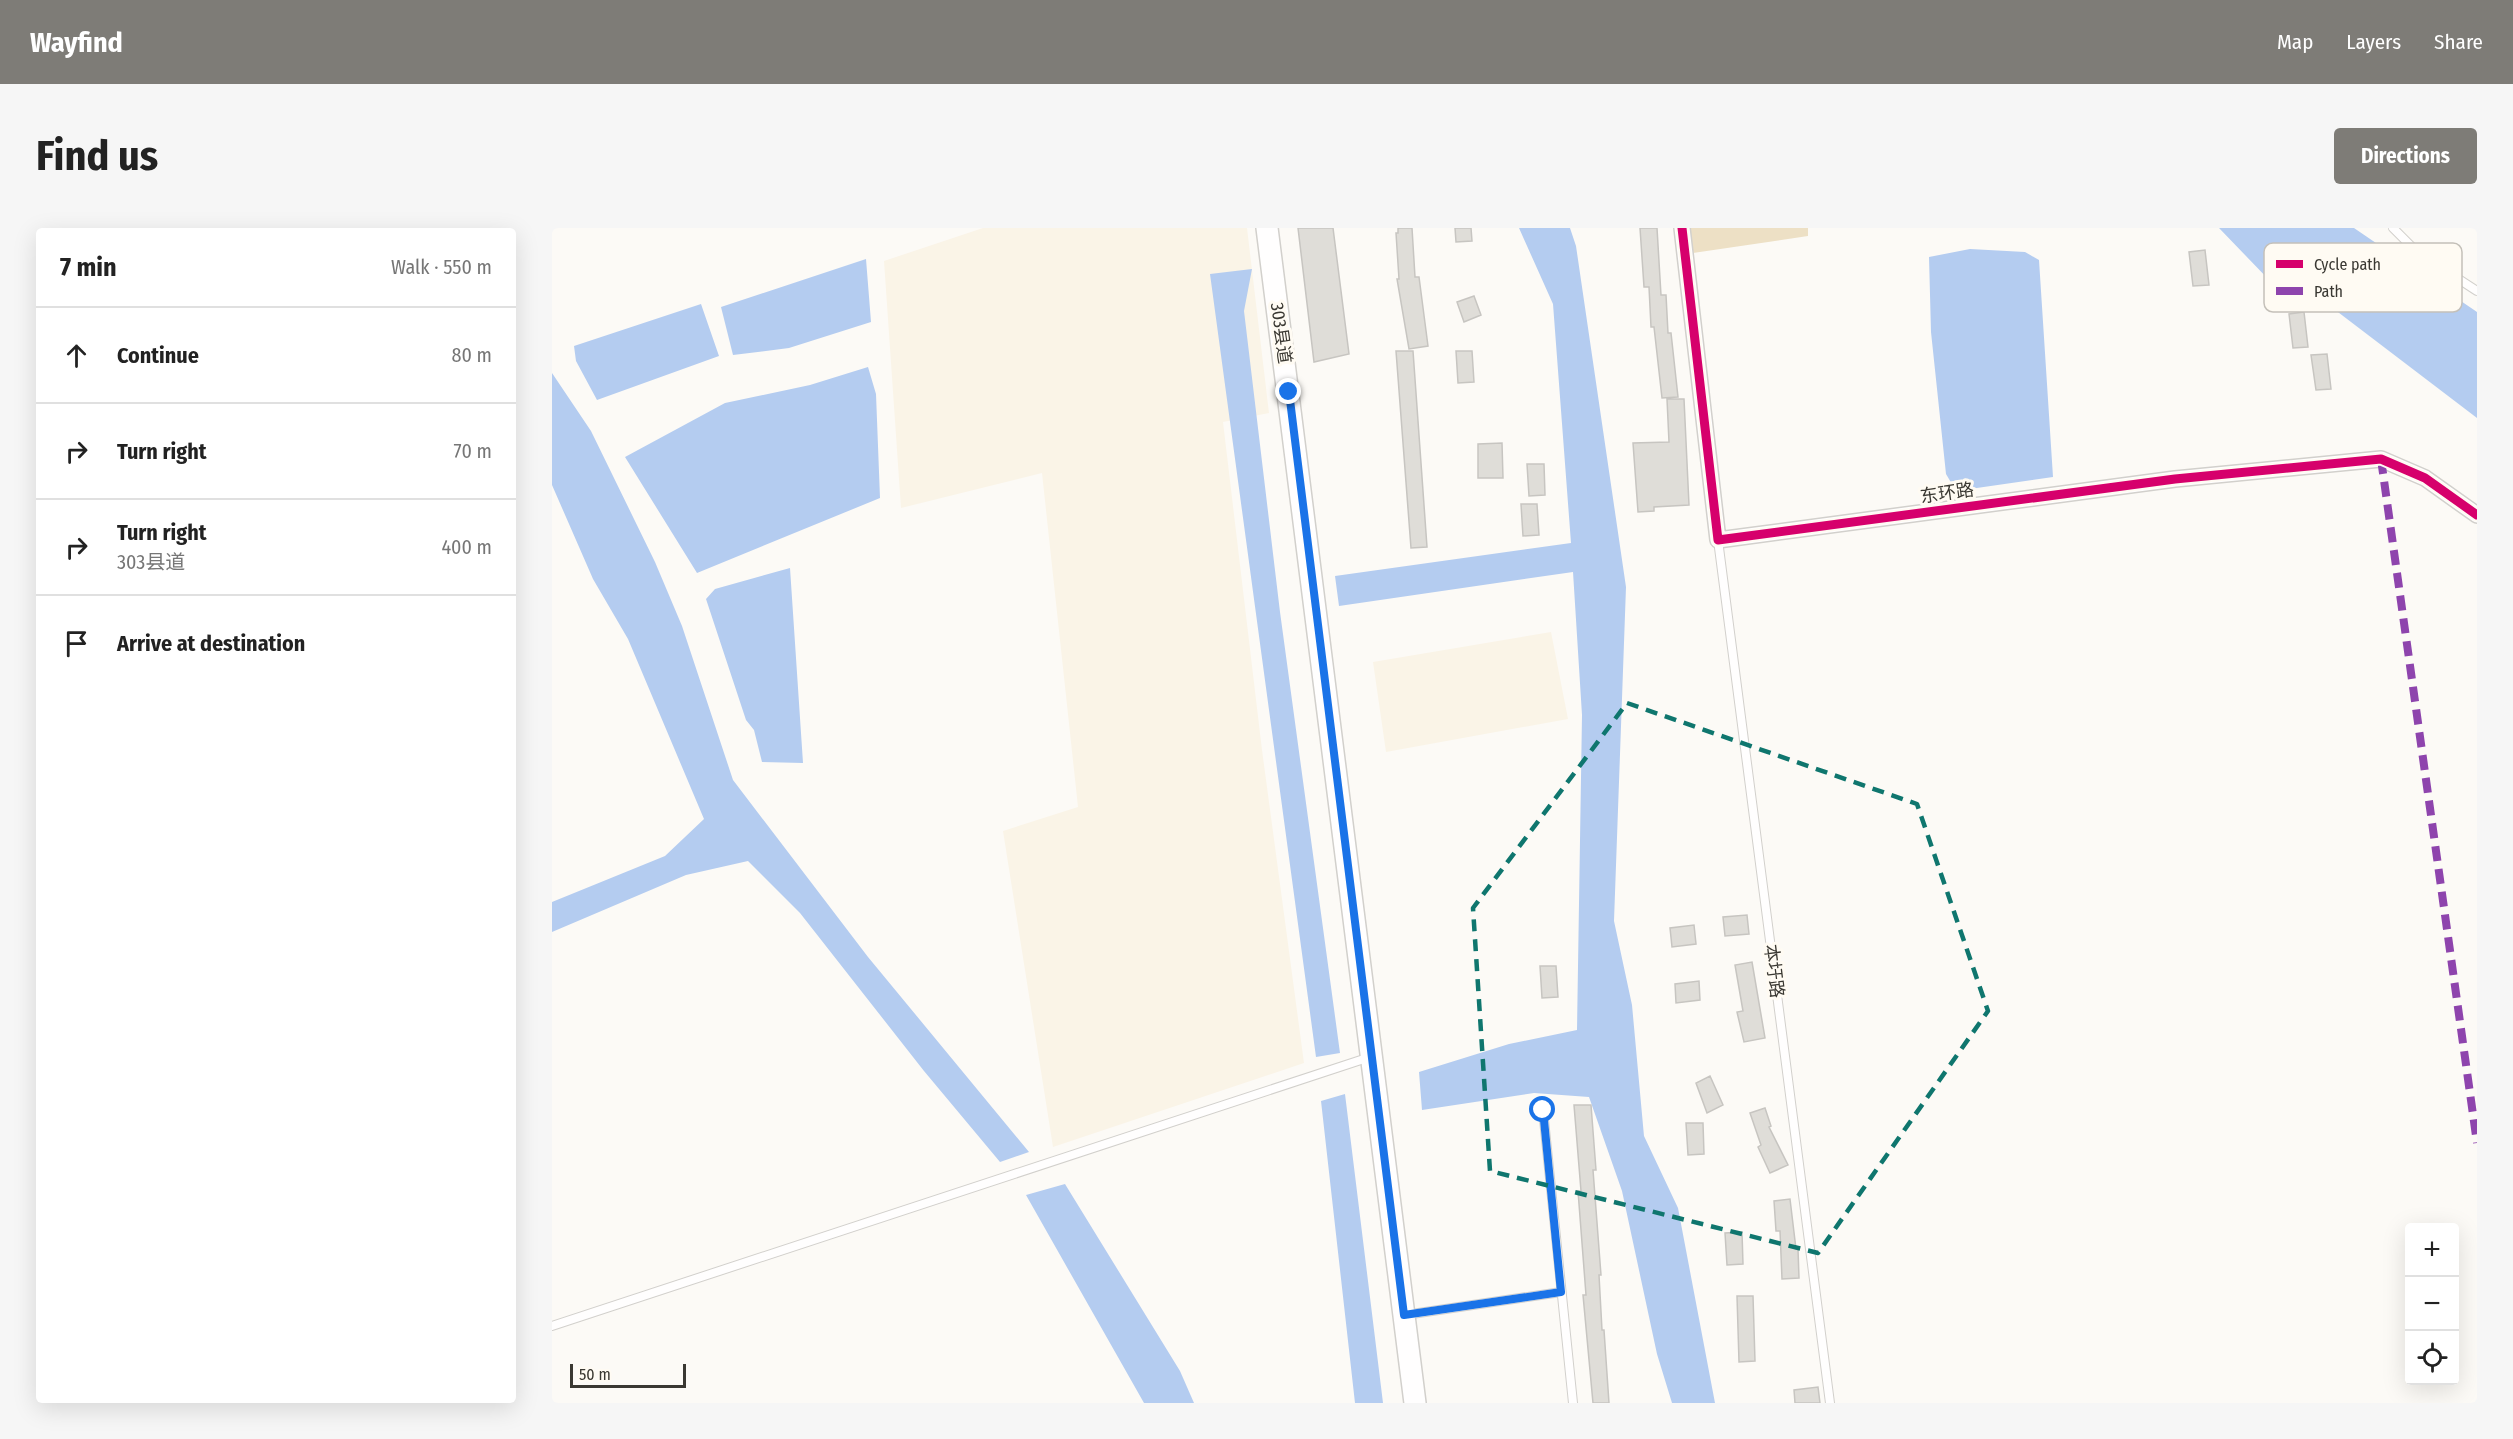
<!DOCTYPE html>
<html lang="en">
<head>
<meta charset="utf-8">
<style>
  body { margin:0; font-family:"Fira Sans Condensed","Noto Sans SC",sans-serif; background:#f6f6f6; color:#222 }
  .controls { position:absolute; right:18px; bottom:18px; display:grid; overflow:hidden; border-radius:6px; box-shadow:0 6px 24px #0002 }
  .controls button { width:54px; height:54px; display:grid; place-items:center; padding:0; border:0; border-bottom:2px solid #e0e0e0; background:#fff; color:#222; font:30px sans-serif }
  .scale { position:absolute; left:18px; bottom:15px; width:116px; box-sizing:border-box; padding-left:6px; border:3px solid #3a3832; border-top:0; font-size:16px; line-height:21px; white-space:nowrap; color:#3a3832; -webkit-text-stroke:4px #fffbf3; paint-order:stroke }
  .stop { position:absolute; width:18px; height:18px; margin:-14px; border:4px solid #1a73e8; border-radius:50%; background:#fff }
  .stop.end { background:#1a73e8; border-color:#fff; box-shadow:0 2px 6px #0008 }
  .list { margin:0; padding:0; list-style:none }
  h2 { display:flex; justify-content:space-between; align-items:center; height:78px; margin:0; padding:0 24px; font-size:26px }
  h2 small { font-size:20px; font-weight:400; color:#767676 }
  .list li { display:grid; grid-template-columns:39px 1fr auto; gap:18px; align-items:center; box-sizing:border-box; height:96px; padding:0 24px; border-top:2px solid #e0e0e0 }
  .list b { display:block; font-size:22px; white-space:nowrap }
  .list p { margin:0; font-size:20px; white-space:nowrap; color:#767676 }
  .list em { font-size:20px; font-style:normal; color:#767676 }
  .icon { flex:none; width:33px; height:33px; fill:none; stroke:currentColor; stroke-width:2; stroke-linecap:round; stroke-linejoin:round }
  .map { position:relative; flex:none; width:1925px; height:1175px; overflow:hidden; border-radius:6px }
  header { display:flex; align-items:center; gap:36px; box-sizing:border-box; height:84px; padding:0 30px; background:#7e7c77; color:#fff }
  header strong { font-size:28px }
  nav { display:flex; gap:33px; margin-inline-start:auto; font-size:21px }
  .intro { display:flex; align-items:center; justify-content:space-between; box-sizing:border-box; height:144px; padding:0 36px }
  h1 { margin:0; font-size:42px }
  .button { padding:15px 27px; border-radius:6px; background:#7e7c77; color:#fff; font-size:21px; font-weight:700 }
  main { display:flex; gap:36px; padding:0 36px }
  aside { flex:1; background:#fff; border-radius:6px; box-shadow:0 6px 24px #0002 }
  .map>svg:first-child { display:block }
  .built { fill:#faf4e7 }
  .green { fill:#ede0c5 }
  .water { fill:#b4ccf0 }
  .building { fill:#dfddd8; stroke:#c7c5c1; stroke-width:1.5 }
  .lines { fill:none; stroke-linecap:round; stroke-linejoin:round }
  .service-casing { stroke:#d2d0cc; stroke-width:10 }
  .minor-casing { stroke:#d2d0cc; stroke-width:18 }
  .secondary-casing { stroke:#d2d0cc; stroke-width:24 }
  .service { stroke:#fffefe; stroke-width:8 }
  .minor { stroke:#fffefe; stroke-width:15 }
  .secondary { stroke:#fffefe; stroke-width:21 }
  .quiet { stroke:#8e44ad; stroke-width:8; stroke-dasharray:15 8; stroke-linecap:butt }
  .cycleway-casing { stroke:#fffbf3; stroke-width:13 }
  .cycleway { stroke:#d6006c; stroke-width:9 }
  .route { stroke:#1a73e8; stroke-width:8 }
  .marked { fill:none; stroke:#0f766e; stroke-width:4.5; stroke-dasharray:12 8; stroke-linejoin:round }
  .labels { text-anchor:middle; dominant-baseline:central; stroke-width:6; stroke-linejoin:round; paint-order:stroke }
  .street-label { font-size:18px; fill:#3a3832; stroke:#fffbf3 }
  .key { fill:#fffbf3; stroke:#c4c0b9; stroke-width:1.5 }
  .key-label { font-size:16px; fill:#3a3832 }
</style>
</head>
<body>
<header>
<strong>Wayfind</strong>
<nav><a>Map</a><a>Layers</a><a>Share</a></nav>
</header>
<div class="intro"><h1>Find us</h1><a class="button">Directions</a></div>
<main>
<aside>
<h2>7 min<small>Walk · 550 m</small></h2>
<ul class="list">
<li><svg class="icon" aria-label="ahead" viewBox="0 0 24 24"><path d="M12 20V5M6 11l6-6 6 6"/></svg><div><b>Continue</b></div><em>80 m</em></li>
<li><svg class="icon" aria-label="right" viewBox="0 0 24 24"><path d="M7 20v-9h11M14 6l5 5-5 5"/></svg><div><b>Turn right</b></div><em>70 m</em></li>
<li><svg class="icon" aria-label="right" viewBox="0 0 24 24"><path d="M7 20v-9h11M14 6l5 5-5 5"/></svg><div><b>Turn right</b><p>303县道</p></div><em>400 m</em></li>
<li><svg class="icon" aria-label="arrive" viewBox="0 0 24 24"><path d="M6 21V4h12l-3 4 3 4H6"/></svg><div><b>Arrive at destination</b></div></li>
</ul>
</aside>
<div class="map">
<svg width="1925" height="1175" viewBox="0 0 1925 1175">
  <rect width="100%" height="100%" fill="#fcfaf6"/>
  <path class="built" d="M431 0H695L717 185 671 194 710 522 752 835 501 919 451 603 526 579 490 245 349 280 332 33Z
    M999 404 1016 491 834 524 821 434Z"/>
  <path class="green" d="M1138 0H1256V8L1141 25Z"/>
  <path class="water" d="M967 0H1018L1024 18 1074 359 1062 693 1080 777 1092 908 1126 980 1163 1175H1120L1105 1126 1070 963 1037 869 982 865 870 882 867 844 957 816 1025 802 1030 487 1021 344 787 378 783 348 1019 315 1001 76Z
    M1667 0H1802L1925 84V190L1757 62 1720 55Z
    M1418 21 1473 24 1487 32 1501 249 1404 263 1394 246 1379 104 1377 29Z
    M314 31 319 94 237 120 181 127 169 79Z
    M700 41 692 83 728 384 788 825 764 829 658 46Z
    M149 76 167 128 45 172 24 133 22 118Z
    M316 139 324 166 328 270 145 345 73 229 173 175 258 157Z
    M0 145 39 203 103 334 130 398 181 552 316 729 477 924 448 934 372 843 248 685 196 633 134 647 0 704V674L113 628 152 591 76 411 41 351 0 257Z
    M238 340 251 535 210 534 202 502 194 492 154 371 163 361Z
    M793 866 831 1175H803L769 873Z
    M513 956 628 1143 642 1175H592L474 967Z"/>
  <path class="building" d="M746 0H781L797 126 762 134Z
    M846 0H860L863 49H867L876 118 857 121 845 51H847L844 5H846Z
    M903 0H919L920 13 904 14Z
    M1088 0H1105L1109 67H1114L1116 105H1119L1126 169 1110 170 1102 99H1099L1097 59H1092Z
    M1653 22 1657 57 1641 58 1637 24Z
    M922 68 929 87 912 94 905 74Z
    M1752 84 1756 119 1741 120 1737 86Z
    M844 123H861L875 319 859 320Z
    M904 123H920L922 154 906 155Z
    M1775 126 1779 161 1764 162 1759 127Z
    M1115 171H1132L1137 277 1102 279V283L1086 284 1081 215 1117 214Z
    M950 215 951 250H926V216Z
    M975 236H992L993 267 977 268Z
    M969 276H985L987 307 971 308Z
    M1195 687 1197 706 1173 708 1171 689Z
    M1142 697 1144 716 1120 719 1118 700Z
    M1200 734 1213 810 1192 814 1185 784 1191 783 1183 737Z
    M988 738H1004L1006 769 990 770Z
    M1147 753 1148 772 1124 775 1123 756Z
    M1158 848 1171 877 1155 885 1144 855Z
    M1022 877H1039L1044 942H1041L1049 1047H1047L1050 1102H1052L1057 1175H1041L1031 1067H1034L1026 963H1029Z
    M1213 880 1219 898 1217 899 1236 937 1218 945 1206 919 1209 917 1198 885Z
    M1134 895H1151L1152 926 1136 927Z
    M1238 971 1244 1021H1246L1247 1050 1230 1051 1228 1003H1224L1222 973Z
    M1190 1004 1191 1036 1175 1037 1173 1005Z
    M1185 1068H1201L1203 1133 1187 1134Z
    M1266 1159 1268 1175H1243L1242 1162Z"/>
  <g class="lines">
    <defs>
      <path id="service" d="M1841 0 1865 24 1925 63
        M1166 312 1278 1175
        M991 882 1021 1175
        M853 1087 1009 1064
        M0 1098 818 829"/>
      <path id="minor" d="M1130 0 1166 312 1623 251 1829 231 1873 250 1925 287"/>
      <path id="secondary" d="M715 0 863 1175"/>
    </defs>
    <use href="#service" class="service-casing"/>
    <use href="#minor" class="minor-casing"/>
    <use href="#secondary" class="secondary-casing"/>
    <use href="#service" class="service"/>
    <use href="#minor" class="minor"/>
    <use href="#secondary" class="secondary"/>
    <path class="quiet" d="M1829 231 1925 915"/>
    <defs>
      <path id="cycleway" d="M1130 0 1166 312 1623 251 1829 231 1873 250 1925 287"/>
    </defs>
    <use href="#cycleway" class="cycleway-casing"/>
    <use href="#cycleway" class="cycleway"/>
  </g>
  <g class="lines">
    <path class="route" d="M737 164 852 1087 1009 1064 991 882"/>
  </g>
  <path class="marked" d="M1075 475 1365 576 1436 783 1266 1025 938 943 921 680Z"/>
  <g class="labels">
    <g class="street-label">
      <text transform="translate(729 105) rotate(82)">303县道</text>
      <text transform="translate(1395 265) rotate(-8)">东环路</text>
      <text transform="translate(1222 743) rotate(83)">本圩路</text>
    </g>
  </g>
  <rect x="1712" y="15" width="198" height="69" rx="9" class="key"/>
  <rect x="1724" y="32" width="27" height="8" fill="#d6006c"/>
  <rect x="1724" y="59" width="27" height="8" fill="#8e44ad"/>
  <g class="key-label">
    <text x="1762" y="42">Cycle path</text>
    <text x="1762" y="69">Path</text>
  </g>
</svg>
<div class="controls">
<button>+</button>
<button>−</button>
<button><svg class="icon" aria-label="locate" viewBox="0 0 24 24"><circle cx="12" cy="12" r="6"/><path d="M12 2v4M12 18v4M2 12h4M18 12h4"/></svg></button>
</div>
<div class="scale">50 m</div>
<div class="stop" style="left:991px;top:882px"></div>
<div class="stop end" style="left:737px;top:164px"></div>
</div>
</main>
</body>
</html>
